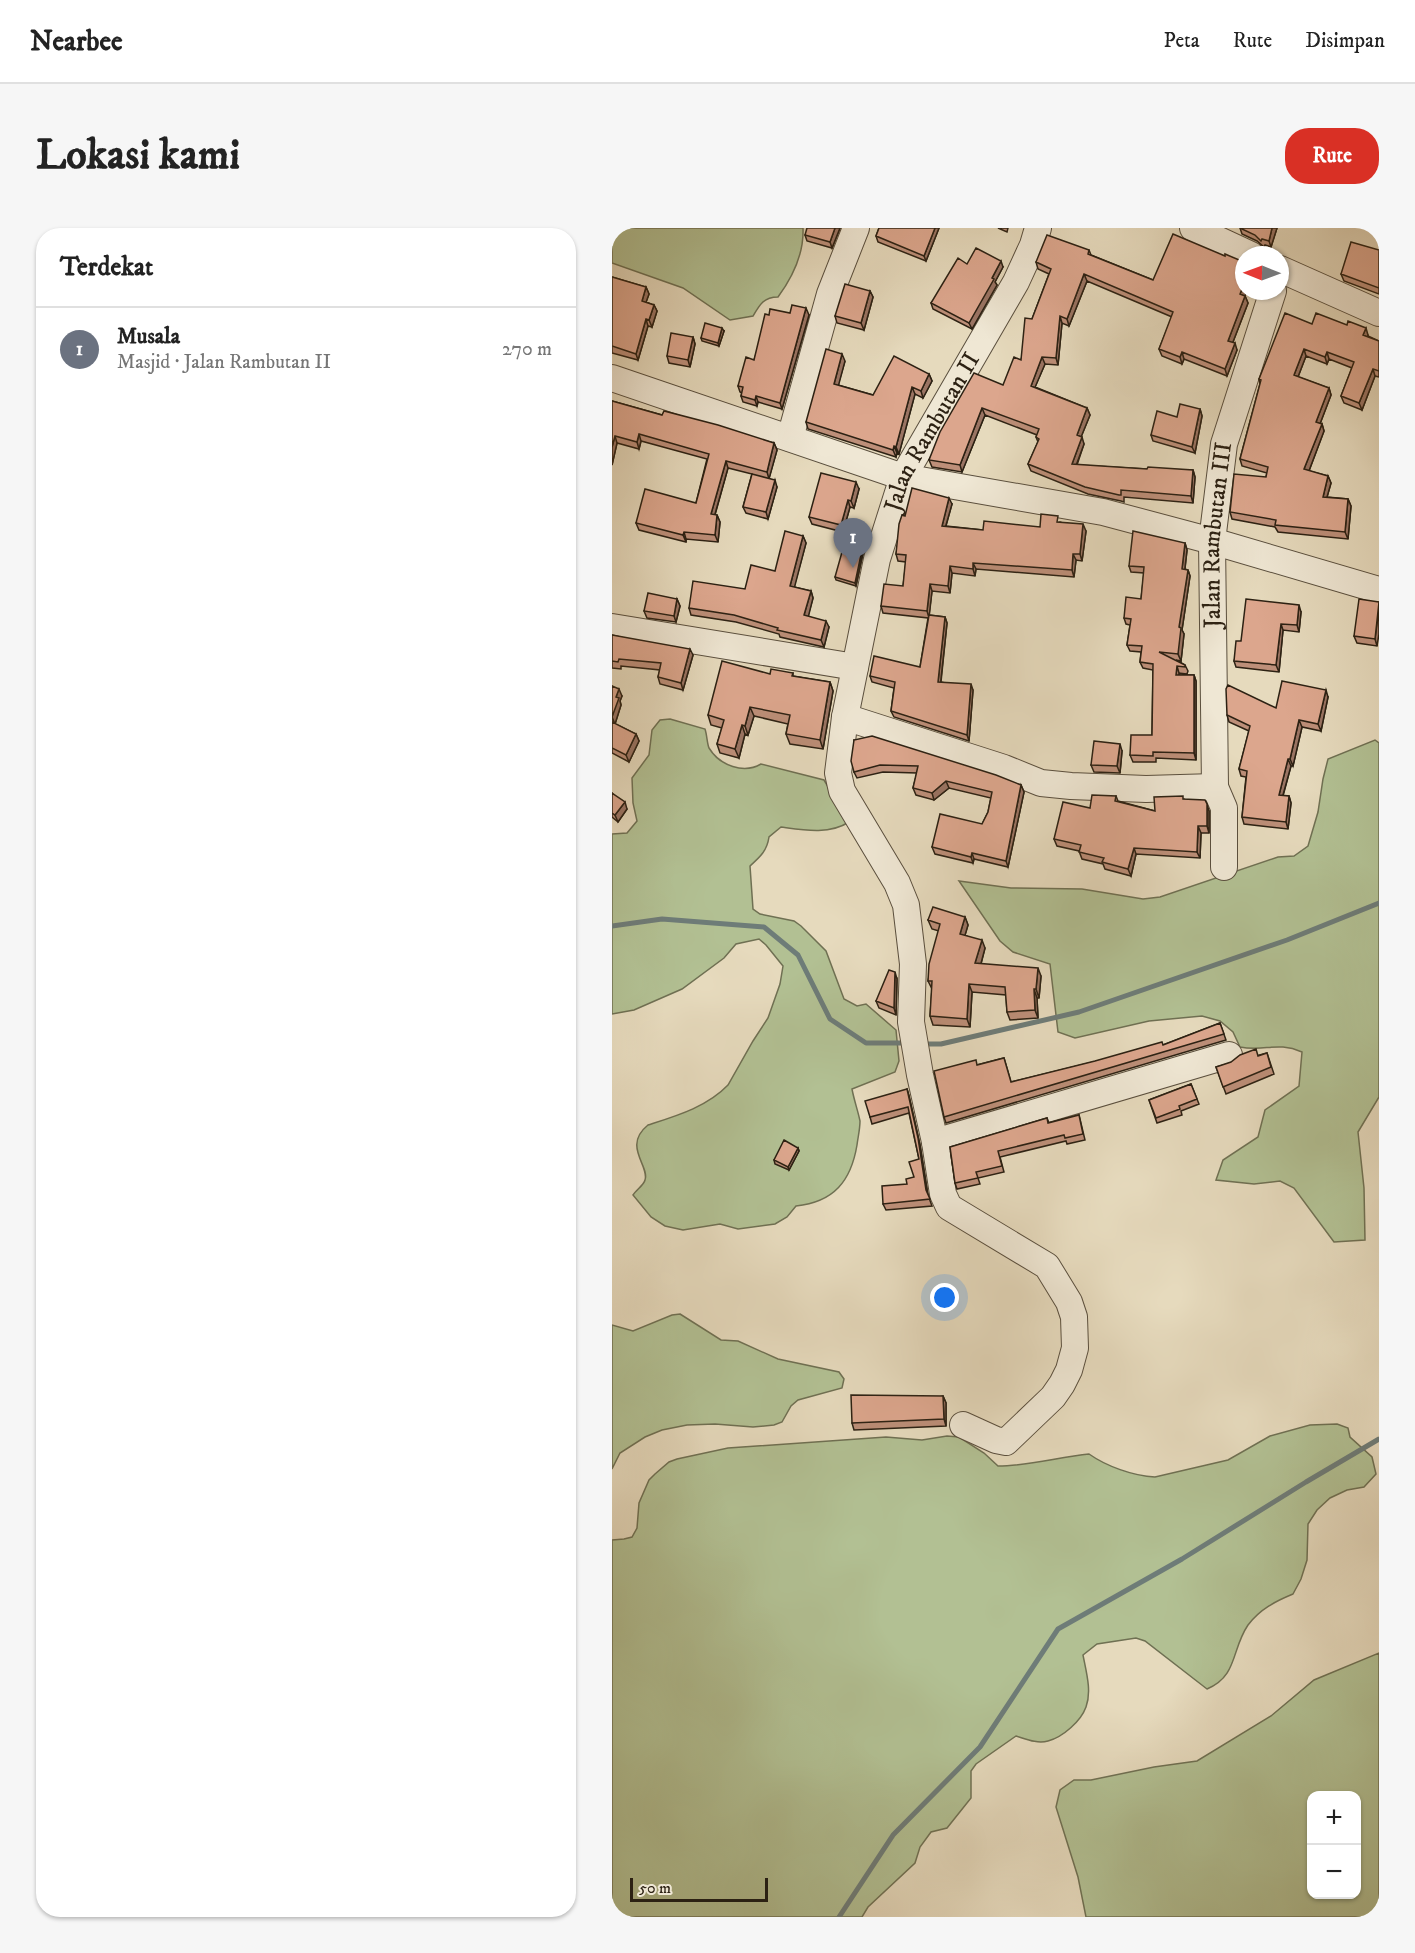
<!DOCTYPE html>
<html lang="id">
<head>
<meta charset="utf-8">
<style>
  body { margin:0; font-family:"IM FELL DW Pica",serif; background:#f6f6f6; color:#222 }
  .controls { position:absolute; right:18px; bottom:18px; display:grid; overflow:hidden; border-radius:12px; box-shadow:0 2px 4px #0004 }
  .controls button { width:54px; height:54px; display:grid; place-items:center; padding:0; border:0; border-bottom:2px solid #e0e0e0; background:#fff; color:#222; font:30px sans-serif }
  .compass { position:absolute; left:623px; top:18px; width:54px; height:54px; border-radius:50%; background:#fff; box-shadow:0 2px 4px #0004; rotate:271deg }
  .scale { position:absolute; left:18px; bottom:15px; width:138px; box-sizing:border-box; padding-left:6px; border:3px solid #2c2113; border-top:0; font-size:16px; line-height:21px; white-space:nowrap; color:#2c2113; -webkit-text-stroke:4px #efe7d4; paint-order:stroke }
  .you { position:absolute; left:333px; top:1070px; width:21px; height:21px; margin:-15px; border:4px solid #fff; border-radius:50%; background:#1a73e8; box-shadow:0 0 0 9px #1a73e833 }
  .badge { display:grid; place-items:center; width:39px; height:39px; border-radius:50%; background:#d93025; color:#fff; font-size:20px; font-weight:700 }
  .pin { position:absolute; translate:-50% -50px; filter:drop-shadow(0 2px 3px #0008) }
  .pin::after { content:''; position:absolute; top:32px; width:21px; height:18px; background:inherit; clip-path:polygon(0 0,100% 0,50% 100%) }
  .list { margin:0; padding:0; list-style:none }
  h2 { display:flex; justify-content:space-between; align-items:center; height:78px; margin:0; padding:0 24px; font-size:26px }
  h2 small { font-size:20px; font-weight:400; color:#767676 }
  .list li { display:grid; grid-template-columns:39px 1fr auto; gap:18px; align-items:center; box-sizing:border-box; height:84px; padding:0 24px; border-top:2px solid #e0e0e0 }
  .list b { display:block; font-size:22px; white-space:nowrap }
  .list p { margin:0; font-size:20px; white-space:nowrap; color:#767676 }
  .list em { font-size:20px; font-style:normal; color:#767676 }
  .map { position:relative; flex:none; width:767px; height:1689px; overflow:hidden; border-radius:24px }
  header { display:flex; align-items:center; gap:36px; box-sizing:border-box; height:84px; padding:0 30px; background:#fff; border-bottom:2px solid #e0e0e0 }
  header strong { font-size:28px }
  nav { display:flex; gap:33px; margin-inline-start:auto; font-size:21px }
  .intro { display:flex; align-items:center; justify-content:space-between; box-sizing:border-box; height:144px; padding:0 36px }
  h1 { margin:0; font-size:42px }
  .button { padding:15px 27px; border-radius:24px; background:#d93025; color:#fff; font-size:21px; font-weight:700 }
  main { display:flex; gap:36px; padding:0 36px }
  aside { flex:1; background:#fff; border-radius:24px; box-shadow:0 2px 4px #0004 }
  .map>svg:first-child { display:block }
  .green { fill:#b2c093; stroke:#6f7053; stroke-width:1.5; fill-rule:evenodd }
  .lines { fill:none; stroke-linecap:round; stroke-linejoin:round }
  .stream { stroke:#6e7c78; stroke-width:5 }
  .minor-casing { stroke:#5a4f3e; stroke-width:28 }
  .minor { stroke:#efe7d4; stroke-width:26 }
  .wall { fill:#bd8f79; stroke:#2c2113; stroke-width:1.5 }
  .shaded-wall { fill:#9a7463; stroke:#2c2113; stroke-width:1.5 }
  .building { fill:#dca68d; stroke:#2c2113; stroke-width:1.5 }
  .labels { text-anchor:middle; dominant-baseline:central; stroke-width:4.5; stroke-linejoin:round; paint-order:stroke }
  .street-label { font-size:24px; fill:#2c2113; stroke:#efe7d4 }
</style>
</head>
<body>
<header>
<strong>Nearbee</strong>
<nav><a>Peta</a><a>Rute</a><a>Disimpan</a></nav>
</header>
<div class="intro"><h1>Lokasi kami</h1><a class="button">Rute</a></div>
<main>
<aside>
<h2>Terdekat<small></small></h2>
<ul class="list">
<li><span class="badge" style="background:#6b7280">1</span><div><b>Musala</b><p>Masjid · Jalan Rambutan II</p></div><em>270 m</em></li>
</ul>
</aside>
<div class="map">
<svg width="767" height="1689" viewBox="0 0 767 1689">
  <rect width="100%" height="100%" fill="#e6dabd"/>
  <filter id="stains"><feTurbulence type="fractalNoise" baseFrequency=".00333" numOctaves="4"/><feColorMatrix values="0 0 0 0 .2 0 0 0 0 .09 0 0 0 0 .02 0 0 0 .5 -.17"/></filter>
  <radialGradient id="worn" r=".72"><stop offset=".6" stop-color="#630" stop-opacity="0"/><stop offset="1" stop-color="#630" stop-opacity=".3"/></radialGradient>
  <path class="green" d="M0 0H191C192 25 180 50 166 69 152 69 148 76 141 88L118 92 71 60 0 35Z
    M58 491 93 501C95 507 95 515 97 520 108 538 132 546 149 536L212 552 237 594C217 607 191 602 169 599L157 609C155 623 148 629 138 638L141 681 148 686 182 693 189 698 214 723 232 771 245 778 254 776 284 802 287 833 283 844 240 861C242 872 246 883 248 893 248 901 246 909 245 917 239 953 222 974 184 978L175 989 163 996 126 1001 108 996 71 1002 53 998 39 989 21 967C24 962 32 957 33 952 38 938 10 918 36 897 64 888 95 879 116 857L141 813 156 790 168 756 171 738 154 717 147 711 124 716 112 730 70 761 22 782 0 786V606L15 605 25 593 21 575 20 550 37 527 40 502 48 492Z
    M763 512 767 515V869L746 904 752 960 753 1012 722 1014 682 960 668 953 642 956 604 952 611 932 646 909 653 882 687 858 690 824C665 813 653 824 628 819L621 804 608 793 590 788 537 793 463 810 446 804 438 736 401 724 388 713 347 653 399 660 470 661 531 671 548 669 666 629 682 628 696 618 706 584 711 551 716 531Z
    M68 1086 109 1112 126 1113 166 1131 227 1144 232 1151 230 1160 186 1172 179 1178 170 1194 162 1197 141 1199 103 1196 75 1197 50 1202 33 1209 8 1225 0 1241V1097L21 1103 60 1087Z
    M725 1196 736 1200 738 1209 760 1229 764 1246 752 1259 735 1262 718 1270 705 1282 696 1296 695 1332 689 1351 681 1366C664 1373 648 1381 636 1397 619 1422 626 1448 595 1461L533 1413 524 1410 485 1416 471 1427C474 1443 480 1463 474 1479 469 1493 451 1509 436 1513 425 1516 414 1511 404 1508L364 1536 359 1543V1570L335 1600 319 1604 308 1619 303 1635 256 1679 250 1689H0V1312L12 1311 20 1309 25 1300 27 1275 37 1252 43 1246 57 1234 65 1231 116 1220 274 1209 310 1212 335 1208 347 1209 372 1225 386 1238C416 1238 447 1229 477 1226 494 1238 521 1248 543 1249L616 1232 658 1208 698 1197Z
    M767 1425V1689H474L466 1649 444 1579 448 1562 462 1552H479L542 1539 585 1533 659 1488 702 1452ZM700 1568H744V1666H700Z"/>
  <g class="lines">
    <path class="stream" d="M0 698 50 691 152 699 186 727 218 791 254 815H295
      M311 816H329L467 784 675 712 767 675
      M227 1689 281 1607 368 1519 446 1401 570 1331 694 1254 767 1211"/>
    <defs>
      <g id="minor">
        <path d="M581 0 639 27"/>
        <path d="M668 41 767 85"/>
        <path d="M0 150 291 249 491 284 600 313 767 362"/>
        <path d="M178 210 218 66 244 0"/>
        <path d="M0 399 243 439"/>
        <path d="M233 489 392 540 429 555 459 558 534 561 603 559"/>
        <path id="s1" d="M612 639V580L603 559 600 313 612 216 661 63"/>
        <path d="M323 914 617 827"/>
        <path id="s2" d="M351 1197 384 1212 394 1214 441 1169 450 1156 457 1142 463 1120 462 1089 457 1074 435 1038 337 979 331 966 323 914 308 847 299 794 301 736 294 677 285 655 230 563 226 545 233 489 265 331 291 249 404 54 421 17 426 0"/>
      </g>
    </defs>
    <use href="#minor" class="minor-casing"/>
    <use href="#minor" class="minor"/>
  </g>
  <path class="wall" d="M228 0 220 20 195 13 193 7Z
    M267 0H327L314 33 266 14 264 8Z
    M386 0H396L395 4Z
    M628 0H665L659 19 653 17 652 19 645 13 630 6Z
    M477 22 479 27 541 52 633 68 636 75 621 114 625 122 615 148 572 131 570 136 550 128 547 121 560 89 475 53 457 98 450 95 446 137 433 136 423 159 475 180 478 187 469 209 472 216 465 237 535 241 581 242 583 249 581 275 512 269V274L509 273 476 266 419 243 416 236 426 214 424 209 425 207 373 187 350 244 320 239 317 232 391 157 409 132 420 91 437 46 426 41 424 34Z
    M767 22V66L732 53 729 46Z
    M355 36 391 39 383 54 385 57 360 101 321 81 319 75Z
    M0 49 34 59 37 66 34 74 42 77 45 83 40 99 36 98 26 132 0 125Z
    M258 63 261 69 252 102 225 95 223 88Z
    M178 85 197 87 170 181 146 174 145 178 131 174 129 168 130 165 128 164 126 158 142 132 157 87Z
    M700 96 756 107V108L767 113V149L763 148 750 182 732 175 729 168 740 140 717 131 715 136 694 128 686 149 717 160 719 167 708 196H710L712 203 697 243 716 248 719 255 715 269 736 271 739 278 736 311 666 304 663 299 620 291 618 284 654 249 655 245 630 238 628 231 648 156 647 151Z
    M112 103 107 118 90 113 89 110Z
    M81 109 83 116 78 139 57 135 55 128Z
    M233 133 226 157 261 167 317 146 320 153 311 170 303 166 287 226 285 225 284 229 196 201 194 194Z
    M0 173 50 187 162 215 165 222 157 250 165 259 156 291 134 285 131 279 140 246 116 240 103 287H105L108 294 106 314 74 311V314L27 302 24 295 84 275 95 231 29 213 27 221 5 215 0 237Z
    M588 181 590 188 583 225 541 213 539 207Z
    M247 261 242 280 238 279 231 304 200 296 197 289Z
    M340 276 334 298 371 302 428 299 448 294 474 303 470 333 464 332 462 349 364 341 363 348 340 345 338 365 320 363 317 387 333 389 335 395 329 454 361 462 357 513 282 489 279 483 282 460 260 454 258 448 308 439 316 390 271 385 269 378 291 358 294 334 286 333 284 326 293 288Z
    M191 308 194 315 182 359 199 363 201 370 196 388 217 399 212 419 168 409 167 406 124 394 79 387 77 380 133 361 163 343Z
    M573 315 575 322 573 341 576 342 578 348 570 402 572 406 569 433 564 432 573 437 576 443 575 446 567 445V447H582L584 453V532L544 530V534H521L518 527 540 507 541 442 531 440 528 434 529 424 518 423 515 417 518 397 514 396 512 390 529 371 532 345 519 344 517 338Z
    M251 325 244 358 224 352 223 349Z
    M65 371 68 378 64 394 35 390 32 383Z
    M767 374 765 418 745 415 742 408Z
    M689 384 687 404 671 402 667 444 624 439 622 433 629 413Z
    M0 407 81 427 71 462 48 456 46 449 48 442 9 438V441L0 440Z
    M181 445V448L218 454 221 463 211 521 178 516 174 506 176 496 142 488 136 507 133 506 127 530 108 525 105 516 110 500 99 497 96 487 158 446Z
    M0 458 10 468 8 473 9 477 3 496 24 506 27 513 17 534 0 525Z
    M716 469 709 503 690 499 681 538H679L671 568H677L679 575 676 601 632 596 630 589 634 549 629 548 627 541 637 503 617 494 615 487 664 480Z
    M242 512 409 557 412 564 396 639 362 631 361 635 323 626 320 619 370 596 376 584 379 570 337 560 322 572 304 567 301 560 305 545 271 544 245 550 242 544Z
    M510 523 508 545 482 544 479 537Z
    M0 565 15 581 6 594 0 589Z
    M504 568 506 573 543 583 572 571 597 583V605H589L588 630 524 626 519 648 493 641 491 636 470 631 467 623 445 618 442 611 478 580Z
    M353 689 356 697 353 707 373 720 369 736 429 748 427 770H425L426 790 398 792 395 784 394 767 360 764 358 799 321 797 318 788 320 761 316 753 327 703 320 701 316 692Z
    M285 751 284 787 267 780 264 773Z
    M608 795 614 812 334 895 332 889 365 837 392 830 399 854 551 817Z
    M655 825 662 846 614 866 604 839Z
    M579 856 587 876 569 883 570 887 545 895 537 872Z
    M295 861 297 868 308 917 316 967 320 978 274 982 271 976 295 956 302 949 307 931 297 885 260 896 258 889Z
    M467 887 473 912 455 916 454 913 388 929 392 944 366 950 368 956 345 961 343 955 338 919 435 890 437 895Z
    M186 920 187 923 177 942 163 936 162 932Z
    M331 1168 334 1175V1198L242 1202 240 1195Z"/>
  <path class="shaded-wall" d="M223 0H228L220 20 218 14Z
    M323 0H327L314 33 312 28Z
    M660 0H665L659 19 657 13Z
    M389 33 391 39 383 54 385 57 360 101 357 95Z
    M472 46 475 53 457 98 455 91Z
    M632 56V63H635L631 73 628 66Z
    M34 59 37 66 32 80 30 73Z
    M258 63 261 69 252 102 249 95Z
    M633 68 636 75 619 119 616 113Z
    M42 77 45 83 40 99 37 92Z
    M194 80 197 87 170 181 168 175Z
    M448 88 450 95 446 137 444 130Z
    M34 91 36 98 26 132 24 126Z
    M110 100 112 103 107 118 106 115Z
    M754 100 756 107 754 114 751 107Z
    M81 109 83 116 78 139 76 132Z
    M623 115 625 122 615 148 613 141Z
    M692 121 694 128 684 154 682 147Z
    M570 124 572 131 570 136 568 129Z
    M715 124 717 131 715 136 713 129Z
    M230 126 233 133 225 163 222 156Z
    M430 129 433 136 421 164 419 158Z
    M761 141 763 148 750 182 747 175Z
    M317 146 320 153 311 170 309 163Z
    M300 159 303 166 287 226 284 219Z
    M717 160 719 167 706 201 704 194Z
    M144 168 146 174 145 178 143 172Z
    M370 180 373 187 350 244 348 237Z
    M475 180 478 187 467 214 465 207Z
    M588 181 590 188 583 225 580 219Z
    M710 196 712 203 695 248 692 241Z
    M27 206 29 213 27 221 25 214Z
    M3 208 5 215 0 237V219Z
    M470 209 472 216 462 243 460 236Z
    M162 215 165 222 157 251 155 244Z
    M282 218 285 225 284 229 281 222Z
    M114 233 116 240 101 293 99 286Z
    M581 242 583 249 581 275 579 268Z
    M716 248 719 255 713 276 711 269Z
    M163 252 165 259 156 291 154 284Z
    M244 254 247 261 242 280 239 273Z
    M337 270 340 276 332 304 330 298Z
    M736 271 739 278 736 311 733 304Z
    M236 272 238 279 231 304 229 297Z
    M105 287 108 294 106 314 103 307Z
    M471 296 474 303 470 333 468 326Z
    M72 304 74 311V314L71 307Z
    M191 308 194 315 181 365 178 358Z
    M573 315 575 322 572 348 570 341Z
    M250 322 251 325 244 358 243 355Z
    M461 326 464 332 462 349 460 342Z
    M361 335 364 341 363 348 361 341Z
    M338 338 340 345 338 365 336 358Z
    M576 342 578 348 570 402 572 406 569 433 566 426 567 399Z
    M318 356 320 363 317 390 315 383Z
    M199 363 201 370 195 394 192 387Z
    M65 371 68 378 64 394 62 388Z
    M687 377 689 384 687 404 685 397Z
    M767 381V406L765 418 763 411Z
    M333 389 335 395 328 460 326 454Z
    M214 393 217 399 212 419 209 412Z
    M669 396 671 402 667 444 664 437Z
    M78 421 81 427 71 462 69 455Z
    M565 438 567 445 566 453 564 447Z
    M582 447 584 453V532L582 525Z
    M218 454 221 463 211 521 208 512Z
    M359 456 361 462 357 513 355 507Z
    M7 461 10 468 8 473 9 477 3 496 0 489 4 469Z
    M714 462 716 469 709 503 706 496Z
    M138 479 142 488 136 507 133 498Z
    M687 492 690 499 681 538 678 531Z
    M130 497 133 506 127 530 123 521Z
    M24 506 27 513 17 534 14 527Z
    M508 516 510 523 508 545 505 538Z
    M676 531 679 538 669 574 667 567Z
    M334 553 337 560 322 572 320 565Z
    M409 557 412 564 396 639 394 633Z
    M677 568 679 575 676 601 674 594Z
    M13 574 15 581 6 594 3 587Z
    M595 576 597 583V605L595 598Z
    M586 598 589 605 588 630 585 624Z
    M522 620 524 626 519 648 516 641Z
    M360 625 362 631 361 635 359 629Z
    M353 689 356 697 351 714 348 706Z
    M370 712 373 720 367 743 363 735Z
    M426 740 429 748 427 770 424 761Z
    M283 744 285 751 284 787 282 780Z
    M357 756 360 764 358 799 355 791Z
    M422 761 425 770 426 790 423 782Z
    M295 861 297 868 308 917 316 968 314 962Z
    M186 920 187 923 177 942 176 939Z
    M331 1168 334 1175V1198L332 1191Z"/>
  <path class="building" d="M195 0H223L218 14 193 7Z
    M267 0H323L312 28 264 8Z
    M628 0H660L657 13 650 11 649 13 643 7Z
    M561 6 613 28V26L632 34V56L628 66 633 68 616 113 623 115 613 141 570 124 568 129 547 121 561 84 472 46 455 91 448 88 444 130 430 129 419 158 475 180 465 207 470 209 460 236 535 241 536 239 581 242 579 268 509 262V267H507L473 259 416 236 427 211 424 209 427 201 370 180 348 237 317 232 328 204 362 145 391 157 402 129 409 132 413 90 420 91 439 41 424 34 435 7 477 22 476 26 541 52Z
    M739 14 767 22V60L729 46Z
    M364 20 389 33 380 50 382 51 357 95 319 75 346 30 355 36Z
    M0 49 34 59 30 73 42 77 37 92 34 91 24 126 0 118Z
    M233 56 258 63 249 95 223 88Z
    M180 77 194 80 168 175 144 168 143 172 129 168 131 159 126 158 134 129 142 132 153 86 157 87 158 81 178 85Z
    M673 85 700 96 704 85 735 97 736 93 754 100 751 107 767 113V143L761 141 747 175 729 168 742 134 715 124 713 129 692 121 682 147 717 160 704 194 710 196 692 241 716 248 711 269 736 271 733 304 663 297 664 292 618 284 622 246 654 249 656 239 628 231 649 152 647 151Z
    M93 95 110 100 106 115 89 110Z
    M59 105 81 109 76 132 55 128Z
    M214 121 230 126 222 156 261 167 282 128 317 146 309 163 300 159 284 219 282 218 281 222 194 194Z
    M0 173 50 187 52 183 106 197 162 215 155 244 114 233 99 286 105 287 103 307 72 304 71 307 24 295 33 261 84 275 97 226 27 206 25 214 3 208 0 219Z
    M568 176 588 181 580 219 539 207 545 183 565 189Z
    M209 245 244 254 239 273 236 272 229 297 197 289Z
    M140 246 163 252 154 284 131 279Z
    M300 260 337 270 330 298 371 302 372 293 428 299 429 286 446 288 445 294 471 296 468 326H461L460 342 361 335V341L338 338 336 358 318 356 315 383 269 378 272 356 291 358 294 327 284 326 287 296 290 287 293 288Z
    M173 303 191 308 178 358 199 363 192 387 214 393 209 412 165 402 166 400 122 387 77 380 81 353 133 361 139 337 163 343Z
    M521 303 573 315 570 341 576 342 567 399 569 400 566 426 547 424 573 437V439L565 438 564 447H582V525L541 524V528L518 527 519 507H540L541 436 528 434 530 418 515 417 519 391 512 390 514 369 529 371 532 339 517 338Z
    M232 317 250 322 243 355 223 349Z
    M36 365 65 371 62 388 32 383Z
    M634 371 687 377 685 397 669 396 664 437 622 433 624 413H629Z
    M747 371 767 374 763 411 742 408Z
    M317 387 333 389 326 454 359 456 355 507 279 483 283 454 258 448 262 428 308 439Z
    M0 407 78 421 69 455 46 449 49 435 7 431 6 434 0 433Z
    M110 433 158 446 159 441 181 445 180 448 218 454 208 512 174 506 178 487 138 479 133 498 130 497 123 521 105 516 112 492 96 487Z
    M670 453 714 462 706 496 687 492 678 531H676L667 567 677 568 674 594 630 589 635 543 627 541 638 498 615 487 614 461 616 457 664 480Z
    M0 458 7 461 4 469 7 470 0 489Z
    M0 494 24 506 14 527 0 520Z
    M260 508 384 547 409 557 394 633 360 625 359 629 320 619 328 586 370 596 376 584 380 564 334 553 320 565 301 560 306 538 268 537 242 544 239 533 242 512Z
    M482 513 508 516 505 538 479 537Z
    M0 565 13 574 3 587 0 585Z
    M480 567 504 568 503 573 543 583 542 569 571 568V571L593 572 595 576V598H586L585 624 522 620 516 641 490 634 492 630 467 624 469 617 442 611 451 574 478 580Z
    M321 679 353 689 348 706 370 712 363 735 426 740 424 761H422L423 782 395 784 393 759 357 756 355 791 318 788 320 753H316L317 736 328 696 316 692Z
    M277 742 283 744 282 780 264 773Z
    M608 795 612 806 332 889 322 843 364 832 365 837 392 830 399 854 483 833 550 814 551 817Z
    M644 821 646 828 655 825 659 839 611 859 604 839 619 834 628 827Z
    M579 856 585 871 567 878 568 881 544 890 537 872Z
    M295 861 306 910 314 962 318 971 271 976 270 958 295 956 294 951 302 949 297 934 307 931 296 879 258 889 253 873Z
    M467 887 471 906 453 910 452 907 386 923 390 938 364 944 366 950 343 955 338 919 435 890 436 895Z
    M172 912 186 920 176 939 162 932Z
    M239 1167 331 1168 332 1191 240 1195Z"/>
  <g class="labels">
    <g class="street-label">
      <text stroke="none"><textPath href="#s2" startOffset="1182">Jalan Rambutan II</textPath></text>
      <text stroke="none"><textPath href="#s1" startOffset="334">Jalan Rambutan III</textPath></text>
    </g>
  </g>
  <rect width="100%" height="100%" filter="url(#stains)"/>
  <rect width="100%" height="100%" fill="url(#worn)"/>
</svg>
<div class="controls">
<button>+</button>
<button>−</button>
</div>
<svg class="compass" viewBox="-18 -18 36 36"><path d="M0-13l5 13h-10z" fill="#e53935"/><path d="M0 13l5-13h-10z" fill="#767676"/></svg>
<div class="scale">50 m</div>
<div class="you"></div>
<div class="pin badge" style="left:241px;top:340px;background:#6b7280">1</div>
</div>
</main>
</body>
</html>
